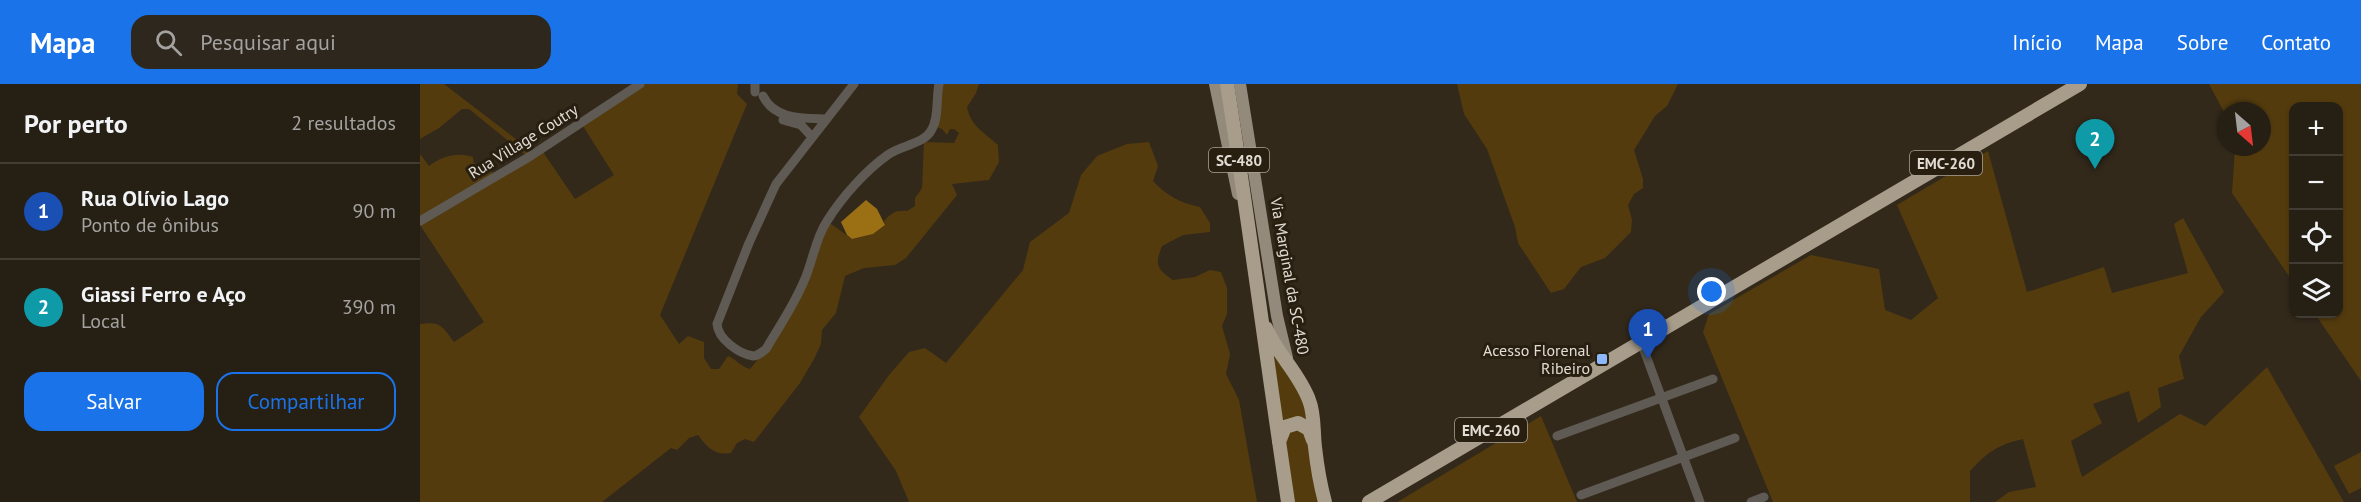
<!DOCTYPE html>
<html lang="pt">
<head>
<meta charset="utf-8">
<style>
  body { margin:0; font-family:"PT Sans",sans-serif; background:#2e271d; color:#f1f3f6 }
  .controls { position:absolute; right:18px; top:18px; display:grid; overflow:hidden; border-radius:12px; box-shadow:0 2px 4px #0004 }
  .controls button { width:54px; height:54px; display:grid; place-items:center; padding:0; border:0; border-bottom:2px solid #423d34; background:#261f14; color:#f1f3f6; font:30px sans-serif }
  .compass { position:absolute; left:1797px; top:18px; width:54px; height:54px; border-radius:50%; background:#261f14; box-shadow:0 2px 4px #0004; rotate:152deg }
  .you { position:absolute; left:1292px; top:208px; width:21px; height:21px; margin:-15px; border:4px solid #fff; border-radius:50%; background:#1a73e8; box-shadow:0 0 0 9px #1a73e833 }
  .badge { display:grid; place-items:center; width:39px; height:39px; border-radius:50%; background:#1a73e8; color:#fff; font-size:20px; font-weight:700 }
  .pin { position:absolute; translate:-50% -50px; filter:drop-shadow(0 2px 3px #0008) }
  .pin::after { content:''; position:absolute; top:32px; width:21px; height:18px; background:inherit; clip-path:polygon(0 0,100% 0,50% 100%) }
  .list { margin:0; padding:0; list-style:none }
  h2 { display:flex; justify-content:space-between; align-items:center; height:78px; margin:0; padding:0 24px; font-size:26px }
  h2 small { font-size:20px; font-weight:400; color:#a4a2a0 }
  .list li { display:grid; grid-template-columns:39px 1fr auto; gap:18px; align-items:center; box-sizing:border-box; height:96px; padding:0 24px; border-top:2px solid #423d34 }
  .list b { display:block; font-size:22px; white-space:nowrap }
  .list p { margin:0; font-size:20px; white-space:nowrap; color:#a4a2a0 }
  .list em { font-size:20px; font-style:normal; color:#a4a2a0 }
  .actions { display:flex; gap:12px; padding:18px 24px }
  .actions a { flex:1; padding:14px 0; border:2px solid #1a73e8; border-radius:18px; text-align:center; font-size:21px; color:#1a73e8 }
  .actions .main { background:#1a73e8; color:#fff }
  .icon { flex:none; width:33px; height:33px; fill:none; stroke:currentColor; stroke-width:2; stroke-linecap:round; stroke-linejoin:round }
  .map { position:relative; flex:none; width:1941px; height:418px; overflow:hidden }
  header { display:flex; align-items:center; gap:36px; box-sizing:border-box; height:84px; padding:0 30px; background:#1a73e8; color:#fff }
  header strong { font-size:28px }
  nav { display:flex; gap:33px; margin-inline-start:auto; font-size:21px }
  .search { width:420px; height:54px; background:#2e271d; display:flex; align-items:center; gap:15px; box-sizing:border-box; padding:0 21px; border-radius:18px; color:#a4a2a0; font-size:22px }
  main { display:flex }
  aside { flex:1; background:#261f14 }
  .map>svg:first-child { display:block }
  .green { fill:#533b0e }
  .water { fill:#9b6f14 }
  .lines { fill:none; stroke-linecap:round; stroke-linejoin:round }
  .minor { stroke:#5f5b54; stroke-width:9 }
  .major { stroke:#938a7c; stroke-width:12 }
  .highway { stroke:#a89d8b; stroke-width:14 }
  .poi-dot { fill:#8db9fc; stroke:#281f11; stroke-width:2 }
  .labels { text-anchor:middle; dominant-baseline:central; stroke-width:6; stroke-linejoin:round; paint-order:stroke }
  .shield { fill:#281f11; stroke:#aaa399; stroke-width:1.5 }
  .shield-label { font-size:15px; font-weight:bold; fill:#e2dcd3 }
  .street-label { font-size:16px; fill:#e2dcd3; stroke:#281f11 }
  .poi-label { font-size:16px; fill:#e2dcd3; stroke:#281f11; text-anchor:end }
</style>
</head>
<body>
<header>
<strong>Mapa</strong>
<div class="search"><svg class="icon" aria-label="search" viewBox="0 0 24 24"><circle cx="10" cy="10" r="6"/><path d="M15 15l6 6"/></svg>Pesquisar aqui</div>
<nav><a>Início</a><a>Mapa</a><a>Sobre</a><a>Contato</a></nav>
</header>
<main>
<aside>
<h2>Por perto<small>2 resultados</small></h2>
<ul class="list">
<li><span class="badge" style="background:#1a4fb4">1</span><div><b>Rua Olívio Lago</b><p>Ponto de ônibus</p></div><em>90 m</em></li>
<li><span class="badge" style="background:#0f9aa8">2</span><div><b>Giassi Ferro e Aço</b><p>Local</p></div><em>390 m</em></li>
</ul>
<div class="actions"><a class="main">Salvar</a><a>Compartilhar</a></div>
</aside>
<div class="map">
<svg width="1941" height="418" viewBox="0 0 1941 418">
  <rect width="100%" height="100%" fill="#32291b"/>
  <path class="green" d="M0 0H24L114 69 121 65 155 115 194 91 161 39 220 0H318L317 10 327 20 240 231 259 260 268 252 284 258V274L291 285H299L308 272C317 276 320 282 330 285L335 279 382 204 407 137 432 155 453 150 465 141 464 137C471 129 476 126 487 127L495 122V114L502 104 504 58 534 59 539 49 534 45H530L527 51 522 45 514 42 519 0H559L556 9 547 23C551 43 564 48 578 61L579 78 569 96 532 100 537 111 486 174 475 181 444 184 425 192 416 229 402 246 401 260 394 275 380 299 334 358 325 355 317 359 311 369C295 372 287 363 278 351L269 354 257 366 251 364 182 418H0V240C21 237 22 242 34 258L64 238 0 141V70L9 82C22 72 37 68 53 73L54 79 78 91 108 73 49 25H42L19 44 0 55Z
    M1037 0H1258L1247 22 1235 32 1214 66 1223 95V104L1214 110 1208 121 1212 136 1211 148 1185 174 1161 183 1144 205 1131 209 1098 159 1095 143 1067 65 1044 30Z
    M1789 0H1941V297L1895 230H1918V22H1874L1873 198 1812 109 1815 63H1842V27H1806V32Z
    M729 58 738 82 733 97C746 111 760 119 780 123L790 139V148L763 151 742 162C735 180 736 185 753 196L775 193 790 186 801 188 807 204V230L802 242 810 270 806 290 819 316 837 418H489L476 387 439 333 469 291 489 268 505 264 526 279 603 186 610 158 649 129 661 91 677 72 707 60Z
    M1568 67 1607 208 1684 183 1692 209 1768 189 1754 140 1763 134 1804 208 1781 233 1759 272 1764 295 1738 304 1741 323 1718 339 1709 307 1673 320 1682 339 1651 357 1662 393 1760 330 1785 342 1847 283 1924 418H1575L1589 408 1616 403 1603 355C1577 361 1568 368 1550 387V418H1353L1283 248 1289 230 1391 171 1459 185 1465 226 1491 236 1518 214 1477 121Z
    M852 265 876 298 892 339 862 338Z
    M1121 332 1157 418H977L979 417Z
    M873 345 888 349 900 418H874L864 355Z
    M1941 368V404L1929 410 1914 382Z"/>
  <path class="water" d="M446 116 457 125 465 141 453 150 432 155 427 151 421 138Z"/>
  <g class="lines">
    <path class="minor" d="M434 0 356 100 329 159 297 240C298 255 319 270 333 272 338 272 342 268 346 265 359 243 374 221 384 197 393 177 395 155 407 137 422 113 446 86 469 70 482 61 505 60 512 45 519 33 516 14 519 0
      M335 8V0
      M343 12C355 36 383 34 407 35
      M363 36 381 41 392 53
      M0 137 109 73 220 0
      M1221 258 1280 418
      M1137 352 1293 295
      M1161 411 1315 354
      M1331 418 1344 413"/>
    <path class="major" d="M795 0 818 110
      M820 0 857 232 867 274"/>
    <path class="highway" d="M807 0C829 139 847 279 868 418
      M846 244C857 270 879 289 889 316 895 331 893 347 895 363 897 381 900 400 905 418
      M859 358 865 343 878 339 889 345 893 356
      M949 418 1660 0"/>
  </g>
  <rect class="poi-dot" x="1176" y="269" width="12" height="12" rx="3"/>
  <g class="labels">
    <g class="shield">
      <rect x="789" y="64" width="60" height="24" rx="4.5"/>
      <rect x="1490" y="67" width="72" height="24" rx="4.5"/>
      <rect x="1035" y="334" width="72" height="24" rx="4.5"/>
    </g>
    <g class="shield-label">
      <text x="819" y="76">SC-480</text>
      <text x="1526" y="79">EMC-260</text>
      <text x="1071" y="346">EMC-260</text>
    </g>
    <g class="street-label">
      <text transform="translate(103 57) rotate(-32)">Rua Village Coutry</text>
      <text transform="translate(870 192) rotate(80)">Via Marginal da SC-480</text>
    </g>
    <g class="poi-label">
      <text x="1170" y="266">Acesso Florenal<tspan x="1170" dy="18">Ribeiro</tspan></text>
    </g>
  </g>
</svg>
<div class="controls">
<button>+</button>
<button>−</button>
<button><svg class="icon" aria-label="locate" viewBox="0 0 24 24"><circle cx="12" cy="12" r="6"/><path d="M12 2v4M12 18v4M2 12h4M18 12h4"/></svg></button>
<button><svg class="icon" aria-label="layers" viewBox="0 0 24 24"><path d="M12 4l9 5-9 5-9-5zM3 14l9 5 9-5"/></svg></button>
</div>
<svg class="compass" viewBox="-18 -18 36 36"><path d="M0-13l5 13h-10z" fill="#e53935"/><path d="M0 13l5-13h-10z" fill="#a4a2a0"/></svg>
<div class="you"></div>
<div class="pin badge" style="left:1228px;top:275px;background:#1a4fb4">1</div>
<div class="pin badge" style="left:1675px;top:85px;background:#0f9aa8">2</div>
</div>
</main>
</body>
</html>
